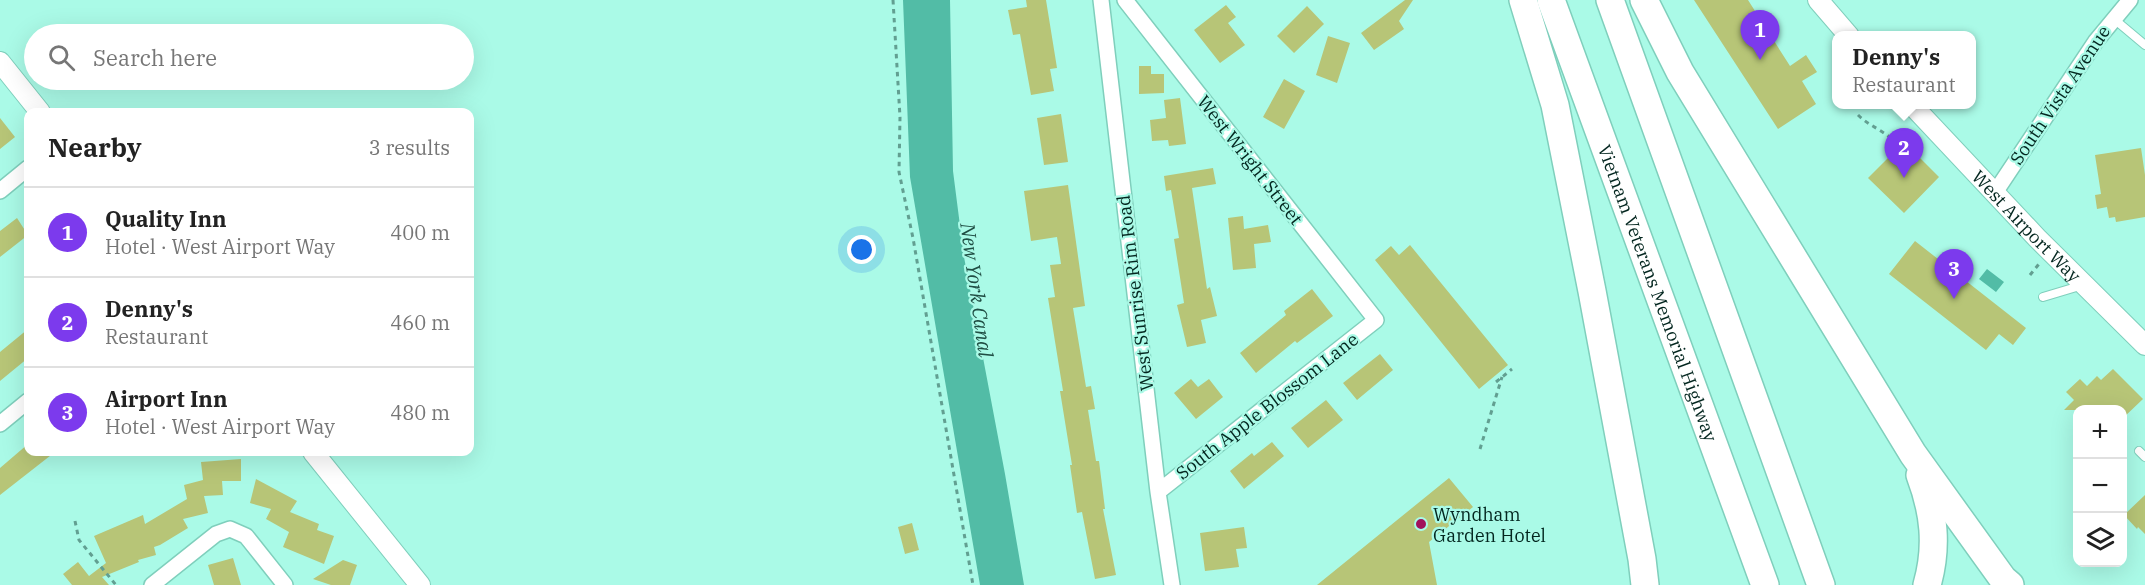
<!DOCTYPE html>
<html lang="en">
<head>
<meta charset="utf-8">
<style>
  body { margin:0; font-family:"IBM Plex Serif",serif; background:#f2f2f2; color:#222 }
  .controls { position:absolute; right:18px; bottom:18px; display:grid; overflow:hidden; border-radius:12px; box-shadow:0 6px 24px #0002 }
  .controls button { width:54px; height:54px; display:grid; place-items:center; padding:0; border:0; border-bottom:2px solid #e0e0e0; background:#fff; color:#222; font:30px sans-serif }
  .you { position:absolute; left:862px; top:250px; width:21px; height:21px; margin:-15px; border:4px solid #fff; border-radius:50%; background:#1a73e8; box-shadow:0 0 0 9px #1a73e833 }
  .badge { display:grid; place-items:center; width:39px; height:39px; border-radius:50%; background:#7c3aed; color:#fff; font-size:20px; font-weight:700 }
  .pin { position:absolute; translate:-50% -50px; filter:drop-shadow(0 2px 3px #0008) }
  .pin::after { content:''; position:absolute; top:32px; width:21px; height:18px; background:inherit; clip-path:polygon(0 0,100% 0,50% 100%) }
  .popup { position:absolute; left:1832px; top:31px; width:144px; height:78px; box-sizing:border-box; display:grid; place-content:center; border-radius:12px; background:#fff; filter:drop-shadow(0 2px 4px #0005); font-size:20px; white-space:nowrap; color:#767676 }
  .popup b { font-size:22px; color:#222 }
  .popup::after { content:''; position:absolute; left:50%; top:100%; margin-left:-12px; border:12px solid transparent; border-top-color:#fff }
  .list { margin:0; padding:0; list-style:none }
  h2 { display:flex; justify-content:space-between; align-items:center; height:78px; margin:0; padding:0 24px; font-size:26px }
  h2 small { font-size:20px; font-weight:400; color:#767676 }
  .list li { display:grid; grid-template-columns:39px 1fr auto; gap:18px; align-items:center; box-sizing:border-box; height:90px; padding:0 24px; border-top:2px solid #e0e0e0 }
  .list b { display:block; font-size:22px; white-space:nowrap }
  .list p { margin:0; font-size:20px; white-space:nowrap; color:#767676 }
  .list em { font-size:20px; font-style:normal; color:#767676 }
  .icon { flex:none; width:33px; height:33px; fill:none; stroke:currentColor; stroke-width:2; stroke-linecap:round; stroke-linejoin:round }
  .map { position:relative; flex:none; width:2145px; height:585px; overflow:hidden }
  .search { position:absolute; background:#fff; box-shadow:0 6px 24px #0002; left:24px; top:24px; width:450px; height:66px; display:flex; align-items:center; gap:15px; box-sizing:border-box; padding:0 21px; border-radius:33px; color:#767676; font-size:22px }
  .panel { position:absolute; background:#fff; box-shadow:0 6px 24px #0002; left:24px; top:108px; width:450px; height:348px; border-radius:12px }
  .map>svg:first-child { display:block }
  .water { fill:#52bca6 }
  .building { fill:#b7c577 }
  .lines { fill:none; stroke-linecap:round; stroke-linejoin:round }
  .service-casing { stroke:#7fcfbc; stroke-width:10 }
  .minor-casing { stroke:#7fcfbc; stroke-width:18 }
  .tertiary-casing { stroke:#7fcfbc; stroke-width:22 }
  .motorway-casing { stroke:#7fcfbc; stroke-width:30 }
  .path { stroke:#629f91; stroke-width:3; stroke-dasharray:4.5 4.5; stroke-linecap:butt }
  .service { stroke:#fff; stroke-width:8 }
  .minor { stroke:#fff; stroke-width:15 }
  .tertiary { stroke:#fff; stroke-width:20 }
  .motorway { stroke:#fff; stroke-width:27 }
  .poi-dot { fill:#a1125b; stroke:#aafae7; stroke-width:2 }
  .labels { text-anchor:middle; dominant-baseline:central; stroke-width:4.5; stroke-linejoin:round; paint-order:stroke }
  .street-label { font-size:18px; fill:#03261f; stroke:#aafae7 }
  .poi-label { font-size:18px; fill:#03261f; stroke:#aafae7; text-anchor:start }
  .water-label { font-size:20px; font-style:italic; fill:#204e44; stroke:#aafae7 }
</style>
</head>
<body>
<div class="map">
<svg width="2145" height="585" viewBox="0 0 2145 585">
  <rect width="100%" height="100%" fill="#aafae7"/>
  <path class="water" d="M903 0H950L953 171 964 257 1005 474 1024 585H980L910 177Z
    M1987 269 2004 282 1996 292 1979 279Z"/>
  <path class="building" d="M1026 0H1046L1057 68 1050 69 1054 91 1031 95 1020 34 1013 35 1008 10 1027 7Z
    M1405 0H1413L1399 21 1404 29 1374 50 1361 33Z
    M1694 0H1748L1790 66 1806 55 1817 72 1802 81 1816 104 1778 129Z
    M1226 5 1236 17 1228 23 1245 45 1220 63 1194 30Z
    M1307 6 1324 24 1294 53 1277 36Z
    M1328 36 1350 43 1337 83 1316 75Z
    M1139 66H1151V74H1164V93L1139 94Z
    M1284 79 1305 91 1284 129 1263 117Z
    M1180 98 1186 144 1169 146 1168 140 1152 141 1150 120 1166 118 1164 100Z
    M1061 114 1068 162 1044 165 1037 118Z
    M0 118 15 137 0 149Z
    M1904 142 1939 177 1904 213 1868 178Z
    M2141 148 2145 175V217L2116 222 2115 217 2109 218 2107 207 2097 209 2095 195 2101 194 2095 155Z
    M1213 168 1216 184 1192 188 1207 289 1210 287 1217 316 1201 320 1206 343 1187 347 1177 305 1184 303 1174 239 1179 238 1171 190 1166 191 1164 176Z
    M1068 185 1085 306 1073 308 1086 387 1091 386 1095 409 1088 410 1096 461H1099L1105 509H1103L1116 575 1095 579 1082 512 1077 513 1070 465H1072L1060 391H1063L1048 298 1055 297 1050 265 1061 264 1057 237 1031 241 1024 191Z
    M1243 216 1244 229 1268 225 1271 242 1254 244 1256 268 1233 270 1228 218Z
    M17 218 28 235 0 257V231Z
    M1915 241 2026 328 2013 345 1999 334 1986 350 1889 274Z
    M1410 245 1508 365 1479 389 1375 260 1391 246 1399 255Z
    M1312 289 1333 316 1297 343 1295 341 1256 373 1240 353 1286 315 1284 311Z
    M28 329V358L0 381V352Z
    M1380 354 1393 370 1357 400 1343 383Z
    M2113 369 2143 399 2122 419V410H2064L2074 400 2066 392 2080 379 2087 386 2097 376 2101 380Z
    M1191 379 1198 387 1209 379 1223 397 1196 419 1174 393Z
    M1326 400 1343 420 1308 448 1291 428Z
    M1272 442 1284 456 1244 489 1230 471 1252 453 1254 456Z
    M28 444V452H55L0 495V468Z
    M241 459V481H222L223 495 204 496 208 513 183 519 188 528 160 545 154 547 156 555 138 560 139 562 102 577 109 585H72L63 574 78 562 89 576 106 563 94 536 143 515 145 524 187 499 184 485 203 480 201 462Z
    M1449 478 1473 507 1429 542 1437 585H1317Z
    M256 479 297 501 290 512 319 524 317 530 334 536 324 564 283 547 289 532 266 519 271 509 250 503Z
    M2145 495V534L2138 527 2137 529 2124 515Z
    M912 523 919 550 905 554 898 527Z
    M1244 527 1247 548 1236 549 1239 567 1205 571 1200 533Z
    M233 558 241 585H214L208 565Z
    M343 560 357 565 350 585H331L313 579Z"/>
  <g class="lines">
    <defs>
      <path id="service" d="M2114 19 2145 45
        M2043 297 2083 285
        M2139 451 2145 457"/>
      <path id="minor" d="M1101 0 1158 492 1172 585
        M1125 0 1376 320 1158 492
        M0 191 28 168
        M1994 194 2096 41 2130 0
        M0 424 28 401
        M152 585 216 534 230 529 246 536 285 585"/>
      <g id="tertiary">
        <path d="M1818 0 1849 36"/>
        <path d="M0 62 40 112"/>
        <path id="s1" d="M1911 104 2037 238 2145 345"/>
        <path d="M313 452 420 585"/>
      </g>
      <g id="motorway">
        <path d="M1523 0 1555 105 1592 291 1642 559 1645 585"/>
        <path id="s2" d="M1551 0 1765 585"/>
        <path d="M1610 0 1821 585"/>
        <path d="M1644 0 1680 72 1913 454 2003 579 2010 585"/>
        <path d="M1920 475C1934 512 1938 546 1927 585"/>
      </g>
    </defs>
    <use href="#service" class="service-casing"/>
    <use href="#minor" class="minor-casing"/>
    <use href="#tertiary" class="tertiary-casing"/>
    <use href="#motorway" class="motorway-casing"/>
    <path class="path" d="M893 0 900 117 899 172 913 238 973 585
      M1858 115C1869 126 1883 130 1894 141
      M2030 275 2039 264
      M1496 382 1512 369
      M1480 449 1502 377
      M75 521 79 540 116 585"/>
    <use href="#service" class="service"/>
    <use href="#minor" class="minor"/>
    <use href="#tertiary" class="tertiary"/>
    <use href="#motorway" class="motorway"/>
  </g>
  <circle class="poi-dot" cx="1421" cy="524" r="6"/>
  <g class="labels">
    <g class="street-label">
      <text transform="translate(2060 95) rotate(-56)">South Vista Avenue</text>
      <text transform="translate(1250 160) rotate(52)">West Wright Street</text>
      <text stroke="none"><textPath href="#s1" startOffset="168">West Airport Way</textPath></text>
      <text transform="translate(1135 293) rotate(-97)">West Sunrise Rim Road</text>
      <text stroke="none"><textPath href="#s2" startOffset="312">Vietnam Veterans Memorial Highway</textPath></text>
      <text transform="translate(1267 406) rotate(-38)">South Apple Blossom Lane</text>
    </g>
    <g class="poi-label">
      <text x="1433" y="514">Wyndham<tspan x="1433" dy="21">Garden Hotel</tspan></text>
    </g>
    <g class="water-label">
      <text transform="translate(977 290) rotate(82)">New York Canal</text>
    </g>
  </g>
</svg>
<div class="controls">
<button>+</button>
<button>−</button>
<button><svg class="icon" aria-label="layers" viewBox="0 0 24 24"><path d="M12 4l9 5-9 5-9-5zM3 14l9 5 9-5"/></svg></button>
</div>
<div class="you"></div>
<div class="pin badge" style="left:1760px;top:60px">1</div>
<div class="pin badge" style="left:1904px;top:178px">2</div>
<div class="popup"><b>Denny's</b>Restaurant</div>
<div class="pin badge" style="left:1954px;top:299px">3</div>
<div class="search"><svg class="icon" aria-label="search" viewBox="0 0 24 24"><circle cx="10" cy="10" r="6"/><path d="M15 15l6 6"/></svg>Search here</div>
<section class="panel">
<h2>Nearby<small>3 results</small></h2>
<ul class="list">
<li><span class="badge">1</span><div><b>Quality Inn</b><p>Hotel · West Airport Way</p></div><em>400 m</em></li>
<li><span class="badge">2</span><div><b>Denny's</b><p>Restaurant</p></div><em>460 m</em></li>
<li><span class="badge">3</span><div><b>Airport Inn</b><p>Hotel · West Airport Way</p></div><em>480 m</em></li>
</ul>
</section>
</div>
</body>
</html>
